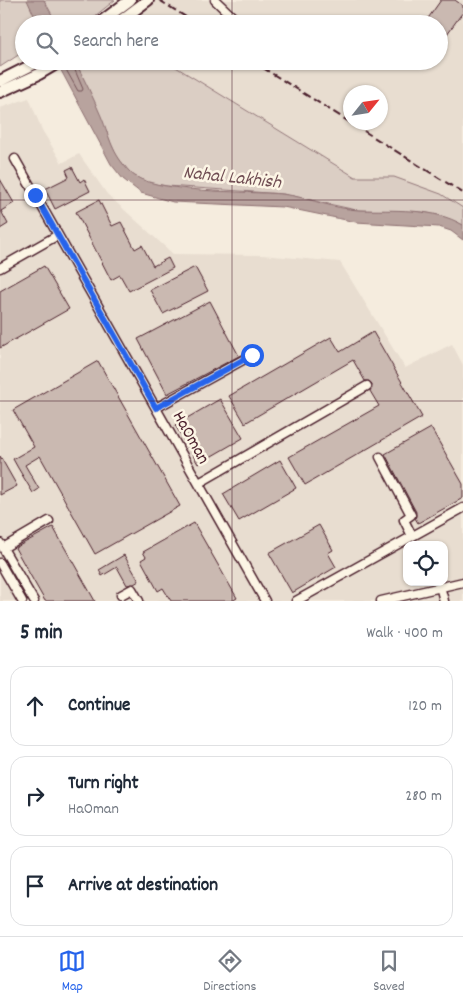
<!DOCTYPE html>
<html lang="en">
<head>
<meta charset="utf-8">
<style>
  body { margin:0; font-family:Dekko,sans-serif; background:#f6f6f7; color:#1f2937 }
  .controls { position:absolute; right:15px; bottom:15px; display:grid; overflow:hidden; border-radius:10px; box-shadow:0 1px 4px #0004 }
  .controls button { width:45px; height:45px; display:grid; place-items:center; padding:0; border:0; border-bottom:1px solid #e0e1e3; background:#fff; color:#1f2937; font:25px sans-serif }
  .compass { position:absolute; left:343px; top:85px; width:45px; height:45px; border-radius:50%; background:#fff; box-shadow:0 1px 4px #0004; rotate:60deg }
  .stop { position:absolute; width:15px; height:15px; margin:-11px; border:4px solid #2563eb; border-radius:50%; background:#fff }
  .stop.end { background:#2563eb; border-color:#fff; box-shadow:0 1px 5px #0008 }
  .list { margin:0; padding:0; list-style:none }
  h2 { display:flex; justify-content:space-between; align-items:center; height:65px; margin:0; padding:0 20px; font-size:21px }
  h2 small { font-size:16px; font-weight:400; color:#747a83 }
  .list li { display:grid; grid-template-columns:32px 1fr auto; gap:15px; align-items:center; box-sizing:border-box; height:80px; margin:0 10px 10px; padding:0 10px; border:1px solid #e0e1e3; border-radius:15px }
  .list b { display:block; font-size:19px; white-space:nowrap }
  .list p { margin:0; font-size:16px; white-space:nowrap; color:#747a83 }
  .list em { font-size:16px; font-style:normal; color:#747a83 }
  .icon { flex:none; width:28px; height:28px; fill:none; stroke:currentColor; stroke-width:2; stroke-linecap:round; stroke-linejoin:round }
  .map { position:relative; flex:none; width:463px; height:601px; overflow:hidden }
  .search { position:absolute; background:#fff; box-shadow:0 1px 4px #0004; left:15px; right:15px; top:15px; height:55px; display:flex; align-items:center; gap:12px; box-sizing:border-box; padding:0 18px; border-radius:28px; color:#747a83; font-size:19px }
  .sheet { height:335px; background:#fff }
  nav { display:flex; justify-content:space-around; align-items:center; box-sizing:border-box; height:70px; border-top:1px solid #e0e1e3; background:#fff; font-size:14px; color:#747a83 }
  nav a { display:grid; justify-items:center; gap:2px }
  nav .on { color:#2563eb }
  .map>svg:first-child { display:block }
  .built { fill:#e8ddd0; fill-rule:evenodd }
  .green { fill:#dbcec4; stroke:#927678 }
  .water { fill:#b8a39e; stroke:#8c6e70 }
  .lines { fill:none; stroke-linecap:round; stroke-linejoin:round }
  .shore { stroke:#765459; stroke-width:1 }
  .building { fill:#cab9b1; stroke:#4a1f2b }
  .minor-casing { stroke:#4a1f2b; stroke-width:11 }
  .major-casing { stroke:#4a1f2b; stroke-width:14 }
  .minor { stroke:#fcf5e5; stroke-width:8 }
  .major { stroke:#fcf5e5; stroke-width:10 }
  .rail { stroke:#4a1f2b; stroke-width:2; stroke-dasharray:8 4; stroke-linecap:butt }
  .route { stroke:#2563eb; stroke-width:6 }
  .grid { fill:none; stroke:#4a1f2b; stroke-width:1; stroke-opacity:0.55 }
  .labels { text-anchor:middle; dominant-baseline:central; stroke-width:5; stroke-linejoin:round; paint-order:stroke }
  .street-label { font-size:18px; fill:#4a1f2b; stroke:#fcf5e5 }
  .water-label { font-size:19px; font-style:italic; fill:#704d53; stroke:#fcf5e5 }
</style>
</head>
<body>
<div class="map">
<svg width="463" height="601" viewBox="0 0 463 601">
  <rect width="100%" height="100%" fill="#f5ecde"/>
  <filter id="ink" filterUnits="userSpaceOnUse"><feTurbulence type="fractalNoise" baseFrequency=".02" numOctaves="2"/><feDisplacementMap in="SourceGraphic" scale="10" xChannelSelector="R" yChannelSelector="G"/><feConvolveMatrix kernelMatrix="1 2 1 2 8 2 1 2 1" color-interpolation-filters="sRGB"/></filter>
  <g filter="url(#ink)">
    <path class="built" d="M122 0H463V208L441 194 355 177 166 61H439V24H129ZM350 92H380V122H350Z
      M29 98 42 130 62 163 79 154 107 194 173 254 262 255 340 262 405 368 452 344 463 365V601H0V108ZM407 545H444V582H407Z"/>
    <path class="green" d="M0 0H115L85 24H24V53L20 54 0 67Z
      M78 61H166L355 177H394L441 194 463 208V225L438 215 422 212 356 210 283 194 167 186 148 183 139 179 130 173 116 155 76 63Z"/>
    <path class="water" d="M27 0H44L57 24H38Z
      M56 61H75C84 79 93 97 101 116 111 140 111 152 130 172 150 194 250 191 282 194 308 197 333 209 359 210 393 211 433 207 463 225V240L451 231 439 227 356 222 283 207 173 202 141 193 123 179 111 164Z"/>
    <g class="lines">
      <path class="shore" d="M64 66 78 91H82L83 89 71 61"/>
    </g>
    <path class="building" d="M441 0H455L463 6V12L439 45V24H424Z
      M72 167 80 182 84 179 90 191 55 209 45 189 69 177 66 170Z
      M0 179 14 203 1 211 8 224 0 229Z
      M99 200 112 226 121 222 135 249 142 245 153 266 168 258 173 268 129 291 120 275 111 280 76 212Z
      M44 266 69 309 0 348V291Z
      M195 267 208 291 163 314 150 290Z
      M210 301 239 356 167 394 138 339Z
      M373 332 422 417 305 485 289 457 379 406 370 391 372 384 369 381H365L353 360 245 423 229 396 331 337 340 352Z
      M98 361 180 506 95 554 40 456 25 465 39 489 33 493 18 468 13 459 34 447 13 410Z
      M220 399 243 438 198 464 175 425Z
      M431 428 463 484V498L418 523 415 518 416 512 385 454Z
      M0 456 17 486 0 495Z
      M280 460 296 488 239 521 223 494Z
      M194 523 237 598 232 601H171L163 588 158 591 141 560 146 557 143 552Z
      M319 525 333 550 328 553 336 567 292 593 269 553Z
      M53 527 95 601H45L15 548Z
      M124 555 139 581 134 584 127 585 117 567 102 576 99 570Z"/>
    <g class="lines">
      <defs>
        <path id="minor" d="M215 0 240 24
          M15 159 265 601
          M0 268 58 235
          M156 408 252 355
          M380 457 411 515 404 520 412 536
          M199 483 367 386
          M0 543 34 601
          M3 548 49 521
          M0 563 22 601
          M440 586 444 601
          M121 595 132 589 139 601
          M296 601 463 508
          M381 601 463 582"/>
        <path id="major" d="M98 24 130 0
          M116 24 148 0
          M0 81 40 61
          M0 92 39 74 61 61"/>
      </defs>
      <use href="#minor" class="minor-casing"/>
      <use href="#major" class="major-casing"/>
      <use href="#minor" class="minor"/>
      <use href="#major" class="major"/>
      <path class="rail" d="M159 0 197 24
        M252 61 463 193"/>
    </g>
  </g>
  <g class="lines" filter="url(#ink)">
    <path class="route" d="M35 195 156 408 252 355"/>
  </g>
  <path class="grid" d="M232 0V24M232 61V601M0 200H463M0 401H463"/>
  <g class="labels">
    <g class="street-label">
      <text transform="translate(190 438) rotate(61)">HaOman</text>
    </g>
    <g class="water-label">
      <text transform="translate(232 179) rotate(6)">Nahal Lakhish</text>
    </g>
  </g>
</svg>
<div class="controls">
<button><svg class="icon" aria-label="locate" viewBox="0 0 24 24"><circle cx="12" cy="12" r="6"/><path d="M12 2v4M12 18v4M2 12h4M18 12h4"/></svg></button>
</div>
<svg class="compass" viewBox="-18 -18 36 36"><path d="M0-13l5 13h-10z" fill="#e53935"/><path d="M0 13l5-13h-10z" fill="#747a83"/></svg>
<div class="stop" style="left:252px;top:355px"></div>
<div class="stop end" style="left:35px;top:195px"></div>
<div class="search"><svg class="icon" aria-label="search" viewBox="0 0 24 24"><circle cx="10" cy="10" r="6"/><path d="M15 15l6 6"/></svg>Search here</div>
</div>
<section class="sheet">
<h2>5 min<small>Walk · 400 m</small></h2>
<ul class="list">
<li><svg class="icon" aria-label="ahead" viewBox="0 0 24 24"><path d="M12 20V5M6 11l6-6 6 6"/></svg><div><b>Continue</b></div><em>120 m</em></li>
<li><svg class="icon" aria-label="right" viewBox="0 0 24 24"><path d="M7 20v-9h11M14 6l5 5-5 5"/></svg><div><b>Turn right</b><p>HaOman</p></div><em>280 m</em></li>
<li><svg class="icon" aria-label="arrive" viewBox="0 0 24 24"><path d="M6 21V4h12l-3 4 3 4H6"/></svg><div><b>Arrive at destination</b></div></li>
</ul>
</section>
<nav>
<a class="on"><svg class="icon" aria-label="map" viewBox="0 0 24 24"><path d="M3 6l6-2 6 2 6-2v14l-6 2-6-2-6 2zM9 4v14M15 6v14"/></svg>Map</a>
<a><svg class="icon" aria-label="directions" viewBox="0 0 24 24"><path d="M12 3l9 9-9 9-9-9zM9 14v-3h6M13 9l2 2-2 2"/></svg>Directions</a>
<a><svg class="icon" aria-label="saved" viewBox="0 0 24 24"><path d="M7 4h10v16l-5-4-5 4z"/></svg>Saved</a>
</nav>
</body>
</html>
